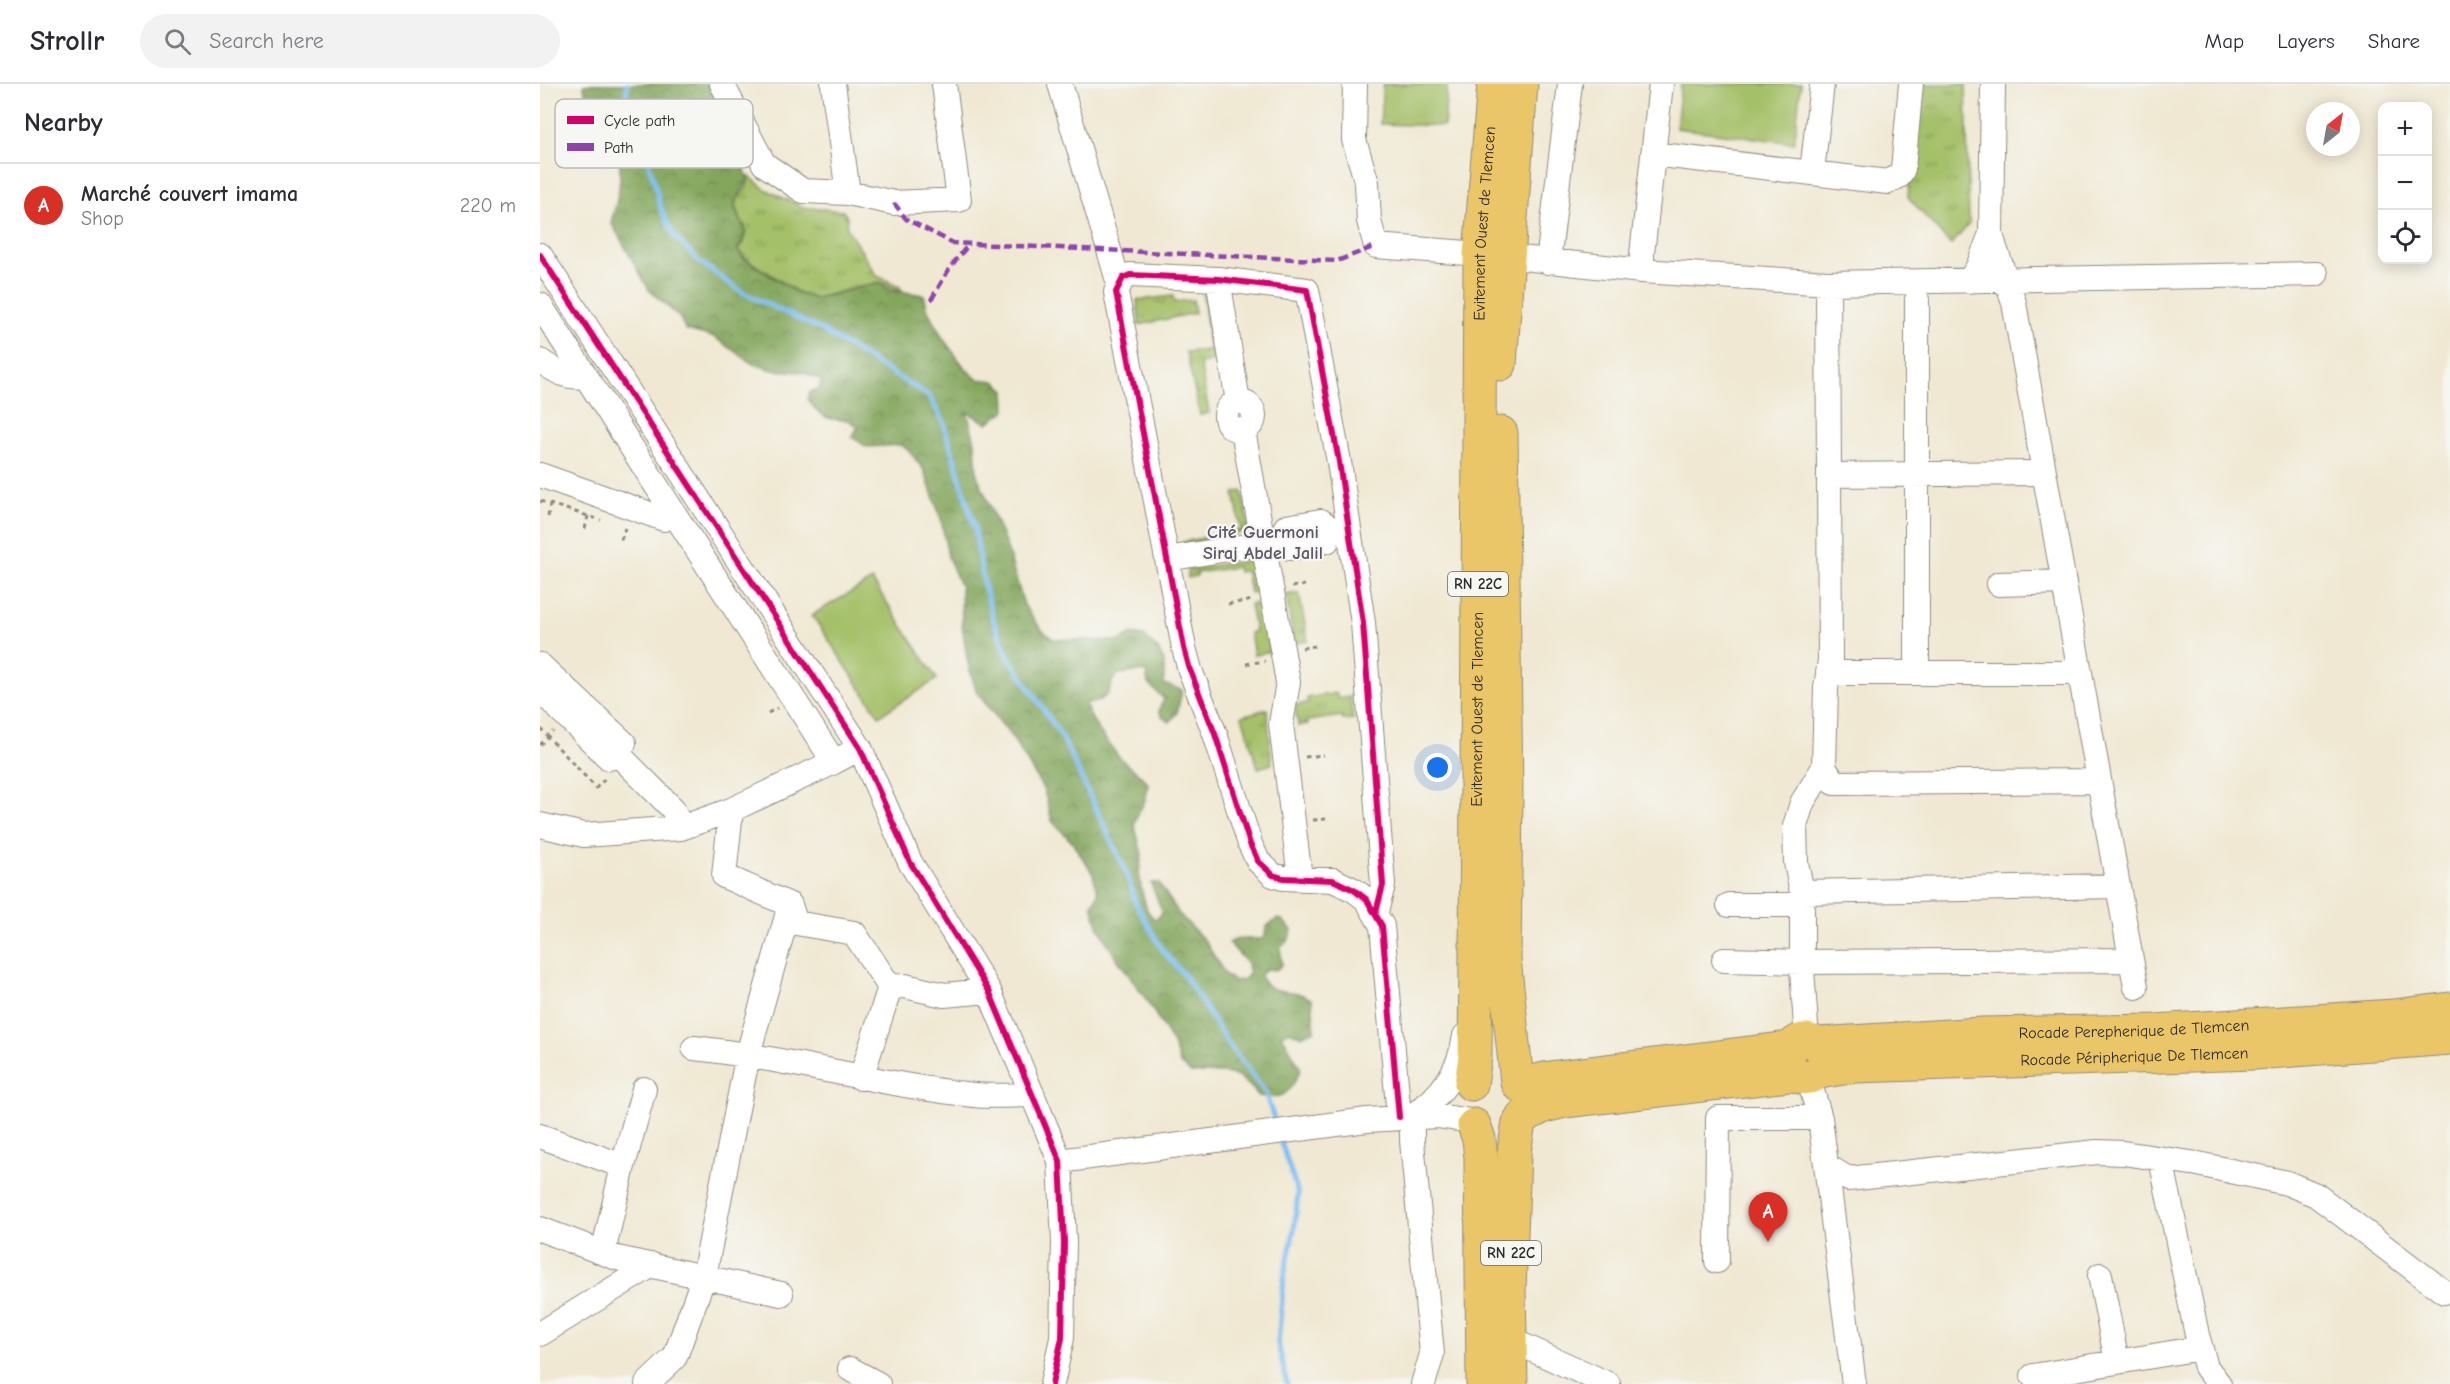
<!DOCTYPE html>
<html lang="en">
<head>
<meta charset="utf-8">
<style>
  body { margin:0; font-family:"Comic Neue",sans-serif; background:#f2f2f3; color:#2b2b33 }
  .controls { position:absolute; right:18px; top:18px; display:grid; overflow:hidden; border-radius:12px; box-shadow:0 3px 15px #0003 }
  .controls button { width:54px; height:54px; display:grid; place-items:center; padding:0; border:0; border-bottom:2px solid #e1e1e2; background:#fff; color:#2b2b33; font:30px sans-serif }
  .compass { position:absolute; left:1766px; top:18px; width:54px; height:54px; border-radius:50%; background:#fff; box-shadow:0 3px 15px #0003; rotate:31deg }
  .you { position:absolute; left:898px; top:684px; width:21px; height:21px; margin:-15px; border:4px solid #fff; border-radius:50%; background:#1a73e8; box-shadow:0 0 0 9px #1a73e833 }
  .badge { display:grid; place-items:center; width:39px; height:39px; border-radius:50%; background:#d93025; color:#fff; font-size:20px; font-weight:700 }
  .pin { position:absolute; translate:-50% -50px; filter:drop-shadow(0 2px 3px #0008) }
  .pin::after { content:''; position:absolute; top:32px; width:21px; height:18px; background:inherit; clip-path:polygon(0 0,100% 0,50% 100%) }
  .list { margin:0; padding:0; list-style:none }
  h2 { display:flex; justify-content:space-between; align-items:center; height:78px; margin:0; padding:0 24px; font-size:26px }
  h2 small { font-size:20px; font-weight:400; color:#7c7c81 }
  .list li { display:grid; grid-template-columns:39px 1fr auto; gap:18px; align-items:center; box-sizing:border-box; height:84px; padding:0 24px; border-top:2px solid #e1e1e2 }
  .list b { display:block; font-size:22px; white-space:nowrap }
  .list p { margin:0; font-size:20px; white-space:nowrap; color:#7c7c81 }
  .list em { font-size:20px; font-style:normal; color:#7c7c81 }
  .icon { flex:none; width:33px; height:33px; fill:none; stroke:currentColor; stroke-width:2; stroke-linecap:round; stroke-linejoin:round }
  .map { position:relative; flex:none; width:1910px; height:1300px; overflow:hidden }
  header { display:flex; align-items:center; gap:36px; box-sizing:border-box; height:84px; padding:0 30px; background:#fff; border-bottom:2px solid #e1e1e2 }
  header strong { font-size:28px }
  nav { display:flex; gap:33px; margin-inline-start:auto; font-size:21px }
  .search { width:420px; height:54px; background:#f2f2f3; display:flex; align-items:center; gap:15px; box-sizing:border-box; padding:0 21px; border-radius:33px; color:#7c7c81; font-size:22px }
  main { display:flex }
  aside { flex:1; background:#fff }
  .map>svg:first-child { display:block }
  .grass { fill:url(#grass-tufts); stroke:#687649; stroke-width:1.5 }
  .forest { fill:url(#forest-crowns); stroke:#576844; stroke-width:1.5 }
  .garden { fill:#a4c067; stroke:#687649; stroke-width:1.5 }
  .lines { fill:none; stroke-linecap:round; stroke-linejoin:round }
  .stream { stroke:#7bbef1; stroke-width:5 }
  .minor-casing { stroke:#8e8a7e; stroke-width:26 }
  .highway-casing { stroke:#8e8a7e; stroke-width:35 }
  .path { stroke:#8e8a7e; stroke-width:3; stroke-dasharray:4.5 4.5; stroke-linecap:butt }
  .minor { stroke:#fff; stroke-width:24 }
  .highway { stroke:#ebc669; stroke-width:33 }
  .quiet { stroke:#8e44ad; stroke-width:4.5; stroke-dasharray:9 4.5; stroke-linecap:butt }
  .cycleway-casing { stroke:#f6f6f2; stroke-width:10 }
  .cycleway { stroke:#d6006c; stroke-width:6 }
  .labels { text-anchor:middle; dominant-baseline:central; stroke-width:4.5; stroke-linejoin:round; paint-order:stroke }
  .shield { fill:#f6f6f2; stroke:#686867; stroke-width:1.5 }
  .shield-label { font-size:15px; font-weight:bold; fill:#2b2b2b }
  .street-label { font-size:16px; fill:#2b2b2b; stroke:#f6f6f2 }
  .neighbourhood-label { font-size:18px; font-weight:bold; fill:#5e556b; stroke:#f6f6f2 }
  .key { fill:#f6f6f2; stroke:#b9b9b6; stroke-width:1.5 }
  .key-label { font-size:16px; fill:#2b2b2b }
</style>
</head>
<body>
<header>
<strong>Strollr</strong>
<div class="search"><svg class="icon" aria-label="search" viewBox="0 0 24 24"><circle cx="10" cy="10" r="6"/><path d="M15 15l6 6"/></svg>Search here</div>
<nav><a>Map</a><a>Layers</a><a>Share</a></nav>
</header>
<main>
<aside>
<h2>Nearby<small></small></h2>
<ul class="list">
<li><span class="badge">A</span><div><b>Marché couvert imama</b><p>Shop</p></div><em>220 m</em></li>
</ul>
</aside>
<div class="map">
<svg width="1910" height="1300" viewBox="0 0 1910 1300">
  <defs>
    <pattern id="grass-tufts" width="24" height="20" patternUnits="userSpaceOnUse" patternTransform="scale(1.5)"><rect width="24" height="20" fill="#a4c067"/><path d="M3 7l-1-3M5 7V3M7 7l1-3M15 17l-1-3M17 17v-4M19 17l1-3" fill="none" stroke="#869c55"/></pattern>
    <pattern id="forest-crowns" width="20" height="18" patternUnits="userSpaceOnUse" patternTransform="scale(1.5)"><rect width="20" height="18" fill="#83a65c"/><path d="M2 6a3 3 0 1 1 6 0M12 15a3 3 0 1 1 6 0" fill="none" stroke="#6b874c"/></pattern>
  </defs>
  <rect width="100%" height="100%" fill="#f6f6f2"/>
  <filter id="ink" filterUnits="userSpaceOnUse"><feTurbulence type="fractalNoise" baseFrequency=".0167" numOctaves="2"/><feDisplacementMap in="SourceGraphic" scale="12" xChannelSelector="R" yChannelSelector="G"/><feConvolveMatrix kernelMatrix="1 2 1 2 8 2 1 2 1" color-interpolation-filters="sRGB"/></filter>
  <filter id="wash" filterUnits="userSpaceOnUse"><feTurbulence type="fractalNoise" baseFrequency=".008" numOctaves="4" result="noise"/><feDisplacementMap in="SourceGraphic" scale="24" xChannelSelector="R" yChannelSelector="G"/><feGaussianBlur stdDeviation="1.35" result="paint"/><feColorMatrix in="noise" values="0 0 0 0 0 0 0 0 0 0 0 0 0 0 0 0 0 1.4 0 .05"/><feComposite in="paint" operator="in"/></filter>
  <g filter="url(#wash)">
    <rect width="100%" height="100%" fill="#f0e8d2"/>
    <path class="grass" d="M1379 0H1426L1429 140 1411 161 1368 113Z
      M209 92 225 105 262 123 303 127 307 133V144L337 192 358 201 363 207 339 198 275 214 256 207 205 174 199 166C214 139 199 143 196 122 195 114 202 112 205 106 208 103 208 96 209 92Z
      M663 210H668L681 275 660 279 669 329 660 331 646 268 670 266Z
      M633 212 634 218 653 216 655 229 599 241 597 216Z
      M702 407 710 447 643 460V458L701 446 694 409Z
      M713 476 718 508 710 509 706 487 698 488 697 483 657 489V492L648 494 647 485Z
      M759 509 768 557 754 559 746 511Z
      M721 518 730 568 714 571 710 549 715 547 710 520Z
      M796 609 798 615 810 613 813 635 803 636 802 632 768 637V640L758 642 755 621 768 619 767 614Z
      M727 625 732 680 718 684 702 632Z"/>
    <path class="forest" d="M44 0H183C183 12 182 26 184 38 187 54 207 82 207 94 207 107 193 112 195 123 198 143 214 140 197 166L204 175 256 208 275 215 339 199 351 206 384 211 388 227 404 256 425 284 437 295 455 297 465 306 466 326 447 339 427 328 435 358 437 391 466 461 484 521 494 536 503 547 513 555 579 557 592 550 604 552 619 567 624 577V600L642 606 637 629 630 638 622 633 619 626 624 615 608 600 606 587 579 590 573 596 568 610 559 617 546 619C547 633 573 667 584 678 593 686 602 690 608 700L606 714 594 739 602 771 599 788 601 804 607 826 613 834H618L622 828 611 799H619L639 830 665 857 685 890 694 897 705 895 709 889 707 879 689 859 697 855H722L725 852 726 843 737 835 742 836 752 846C751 853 747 860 740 862L742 881 736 886 726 885 720 892C732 915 753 901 772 916L775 946 761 952 749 947 742 951 761 985C750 1009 745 1016 719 1012 694 982 685 990 651 989L640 980 633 960 608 918 573 869 559 844 552 821 558 810 553 790 533 759 512 737 504 706 485 674 472 653 437 609 428 580 422 541 421 503 408 473 401 435 384 386 369 367 361 361 327 363 312 353 318 343 308 336C285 336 281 333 267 315L270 308 280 304 281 296 263 288 233 286 213 280 174 253 146 246 139 233 109 206 71 138C78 117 84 90 77 67 68 41 46 33 44 0Z"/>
    <path class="garden" d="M843 0H907L904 42 840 40Z
      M1141 0H1261L1254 59 1136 44Z
      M332 496 397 595 339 632 272 531Z"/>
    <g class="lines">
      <path class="stream" d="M87 0 86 15 113 93 121 125 134 152 159 177 200 207 280 245 389 312 403 337 435 445 444 501 454 538 468 572 522 653 587 790 596 820 623 867 645 892 687 958 725 1008 736 1041
        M740 1055 758 1110 754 1146 744 1193 738 1259 747 1300"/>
    </g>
  </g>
  <g filter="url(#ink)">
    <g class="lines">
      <defs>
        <path id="minor" d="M182 0 224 80 263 107 308 109 354 119 419 116 404 0
          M293 0 308 109
          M520 0 579 200
          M815 0 814 56 827 99 829 137 836 162 954 171 1102 187 1288 199 1776 190
          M1113 70 1348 98 1359 92 1363 85 1371 0
          M1272 88 1282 0
          M1451 150C1457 174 1467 195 1474 219L1596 903
          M0 171 320 664 370 778 449 907 520 1077 524 1158 522 1254 512 1300
          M1008 178 1030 0
          M1102 187V170L1121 0
          M678 195 698 318
          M1429 197 1438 183 1451 150 1453 0
          M1377 216V589
          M0 221 294 678
          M0 277C16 287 27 296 45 291
          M686 332a14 14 0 1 1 28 0a14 14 0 1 1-28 0Z
          M703 346 748 598 741 640 760 794
          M0 391 124 435
          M1290 391 1504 389
          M781 437 785 440 787 457 750 464 746 461 744 447 746 443Z
          M627 475 737 457
          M1459 500 1524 498
          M0 581 84 659 69 674 0 606
          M1288 589H1540
          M65 657 133 725 141 744
          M1284 683 1294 699 1559 697
          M0 741 44 751 141 744 191 726
          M1262 808 1578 802
          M250 821 256 839 314 849 350 903
          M1189 821H1262
          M836 828 843 801 823 539 799 378 767 206 678 195 590 191 583 194 576 208 644 564 650 586 675 650 710 760 718 777 733 791 743 794 793 796 814 806 827 816 842 842 859 1033
          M1184 876 1262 878 1591 876
          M350 903 365 902 404 911 449 907
          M1267 956 1262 886V808L1256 779 1255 742 1262 719 1284 683 1286 604 1290 576 1288 199
          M154 964C248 974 339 1001 434 1011 453 1013 474 1011 493 1011
          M1268 993 1280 1034 1314 1300
          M321 994 350 903
          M872 1032V1057L892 1270 883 1300
          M872 1032C901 1013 920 986 925 952
          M0 1052 83 1082
          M1621 1075 1657 1251 1666 1283 1679 1300
          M520 1077 827 1036 897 1032 931 1037
          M1287 1082 1308 1095 1557 1068 1583 1069 1658 1080 1747 1099 1776 1111 1904 1208
          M0 1145 77 1174 241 1210
          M63 1169 83 1082 104 1005
          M1177 1177 1178 1034H1280
          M1560 1191 1577 1278
          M0 1250 112 1181
          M971 1256 1068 1300
          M310 1285 338 1300
          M1493 1292 1661 1264
          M107 1300 135 1273 164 1192 208 970 250 821 184 792 191 726 294 678 320 664"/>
        <g id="highway">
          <path d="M960 280 981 0"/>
          <path d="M961 349 966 709 964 875 977 998"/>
          <path id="s1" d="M1278 960C1287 971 1287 986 1273 992 1240 1005 1240 940 1278 960L1442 950 1615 947 1854 932 1910 925"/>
          <path id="s2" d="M1279 988 1315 982 1715 969 1910 954"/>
          <path id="s3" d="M931 1000 935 973 936 873 940 170 954 0"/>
          <path d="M979 1001 1009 994 1251 964"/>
          <path d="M982 1033 1004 1022 1025 1017 1257 990"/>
          <path d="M934 1041 939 1055 941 1074 943 1300"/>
          <path d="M971 1300 969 1207 974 1068 979 1038"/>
        </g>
      </defs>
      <use href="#minor" class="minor-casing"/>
      <use href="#highway" class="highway-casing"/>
      <path class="path" d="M0 417 61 436
        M8 433 10 420
        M45 445 48 432
        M81 456 85 444
        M752 503 765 501
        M688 520 713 516
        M762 564 775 562
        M706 580 725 577
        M228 629 237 624
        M0 644 56 704 66 694
        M0 661 13 647
        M765 673 784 671
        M773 736 786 735"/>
      <use href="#minor" class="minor"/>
      <use href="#highway" class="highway"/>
      <path class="quiet" d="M354 119 366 135 413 159 797 177 836 162
        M391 216 411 182 429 160"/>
      <defs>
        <path id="cycleway" d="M0 171 320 664 370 778 449 907 520 1077 524 1158 522 1254 512 1300
          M836 828 843 801 823 539 799 378 767 206 678 195 590 191 583 194 576 208 644 564 650 586 675 650 710 760 718 777 733 791 743 794 793 796 814 806 827 816 842 842 859 1033"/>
      </defs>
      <use href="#cycleway" class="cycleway-casing"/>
      <use href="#cycleway" class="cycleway"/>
    </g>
  </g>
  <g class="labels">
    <g class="shield">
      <rect x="908" y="488" width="60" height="24" rx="4.5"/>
      <rect x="941" y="1157" width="60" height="24" rx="4.5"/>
    </g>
    <g class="shield-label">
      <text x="938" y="500">RN 22C</text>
      <text x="971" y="1169">RN 22C</text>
    </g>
    <g class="street-label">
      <text stroke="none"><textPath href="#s3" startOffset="861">Evitement Ouest de Tlemcen</textPath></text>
      <text stroke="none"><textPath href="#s3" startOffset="375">Evitement Ouest de Tlemcen</textPath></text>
      <text stroke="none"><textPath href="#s1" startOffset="432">Rocade Perepherique de Tlemcen</textPath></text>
      <text stroke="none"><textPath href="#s2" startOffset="316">Rocade Péripherique De Tlemcen</textPath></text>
    </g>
    <g class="neighbourhood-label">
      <text x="723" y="448">Cité Guermoni<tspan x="723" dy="21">Siraj Abdel Jalil</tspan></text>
    </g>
  </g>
  <rect x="15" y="15" width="198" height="69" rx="9" class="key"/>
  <rect x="27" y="32" width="27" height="8" fill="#d6006c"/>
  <rect x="27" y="59" width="27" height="8" fill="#8e44ad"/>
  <g class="key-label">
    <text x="64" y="42">Cycle path</text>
    <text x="64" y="69">Path</text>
  </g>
</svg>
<div class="controls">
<button>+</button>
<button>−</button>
<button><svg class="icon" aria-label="locate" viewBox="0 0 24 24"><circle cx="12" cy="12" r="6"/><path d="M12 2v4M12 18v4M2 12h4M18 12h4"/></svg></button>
</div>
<svg class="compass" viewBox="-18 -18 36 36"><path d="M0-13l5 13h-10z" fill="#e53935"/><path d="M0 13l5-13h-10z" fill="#7c7c81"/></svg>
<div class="you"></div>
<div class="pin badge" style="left:1228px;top:1158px">A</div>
</div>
</main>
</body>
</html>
